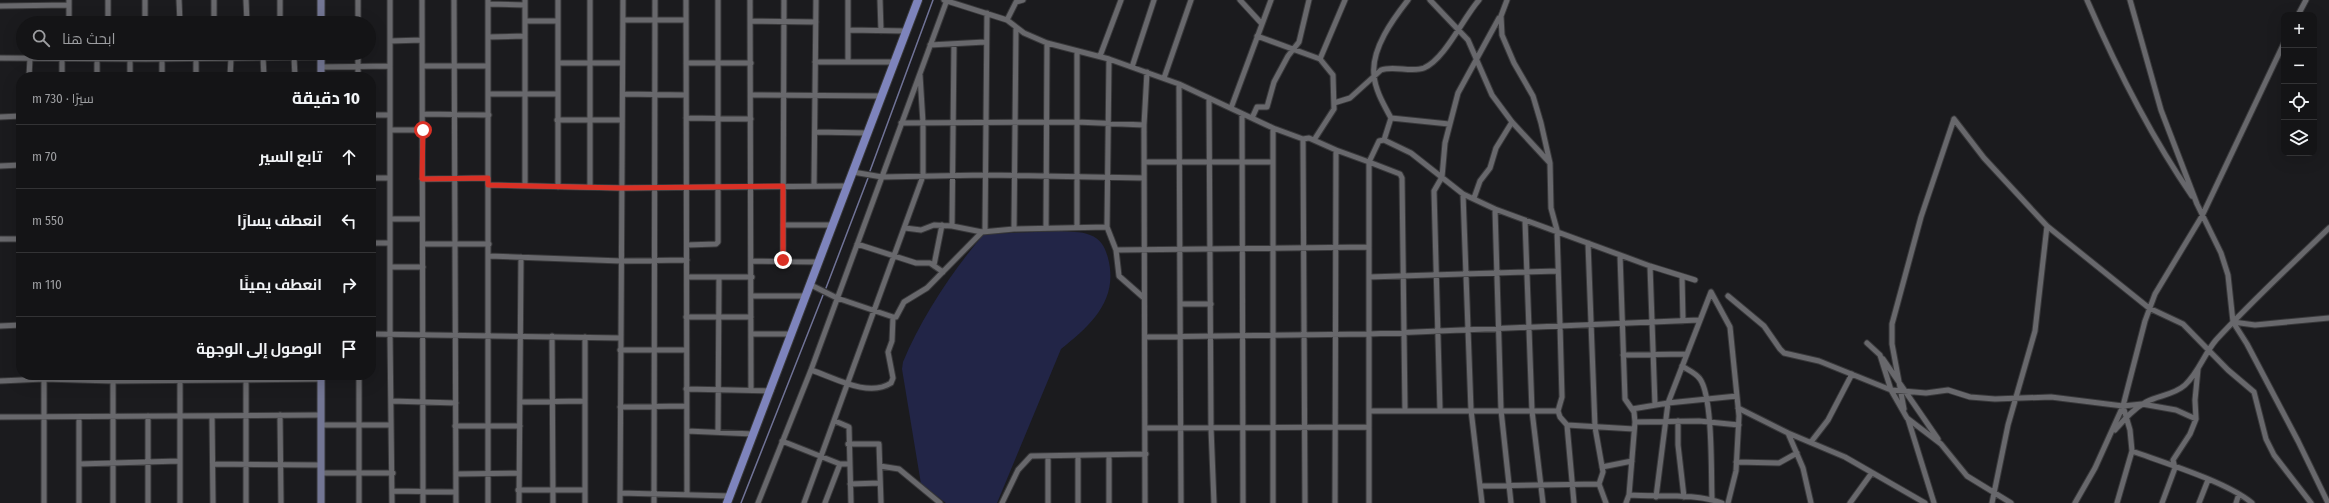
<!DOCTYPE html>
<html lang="ar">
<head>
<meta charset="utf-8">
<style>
  body { margin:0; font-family:"Fira Sans Condensed",Cairo,sans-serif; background:#1d1d1f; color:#f1f3f6; direction:rtl }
  .controls { position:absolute; right:12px; top:12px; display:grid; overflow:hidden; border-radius:8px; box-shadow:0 4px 16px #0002 }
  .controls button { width:36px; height:36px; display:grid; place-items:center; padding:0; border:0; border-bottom:1px solid #333335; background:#141416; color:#f1f3f6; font:20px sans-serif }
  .stop { position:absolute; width:12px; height:12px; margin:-9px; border:3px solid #d93025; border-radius:50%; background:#fff }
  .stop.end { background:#d93025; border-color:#fff; box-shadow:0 1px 4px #0008 }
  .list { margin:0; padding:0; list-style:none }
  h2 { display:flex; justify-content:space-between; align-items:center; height:52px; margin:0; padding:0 16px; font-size:17px }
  h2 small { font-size:13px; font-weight:400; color:#9d9ea1 }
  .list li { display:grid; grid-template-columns:26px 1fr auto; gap:12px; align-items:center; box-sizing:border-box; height:64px; padding:0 16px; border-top:1px solid #333335 }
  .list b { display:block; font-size:15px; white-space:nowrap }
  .list em { font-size:13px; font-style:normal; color:#9d9ea1 }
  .icon { flex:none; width:22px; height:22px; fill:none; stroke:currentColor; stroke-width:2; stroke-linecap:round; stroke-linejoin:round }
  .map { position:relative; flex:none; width:2329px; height:503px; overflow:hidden; direction:ltr }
  .search { position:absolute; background:#141416; box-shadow:0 4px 16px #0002; left:16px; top:16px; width:360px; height:44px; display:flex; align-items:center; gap:10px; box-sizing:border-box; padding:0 14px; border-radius:22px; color:#9d9ea1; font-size:15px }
  .panel { position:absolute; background:#141416; box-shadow:0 4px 16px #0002; left:16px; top:72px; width:360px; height:308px; border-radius:16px; direction:rtl }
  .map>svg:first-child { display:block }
  .green { fill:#222547 }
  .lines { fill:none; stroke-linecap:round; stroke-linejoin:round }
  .stream { stroke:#707397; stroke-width:1.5 }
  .street-casing { stroke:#38383a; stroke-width:7 }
  .secondary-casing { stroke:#38383a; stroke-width:9 }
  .primary-casing { stroke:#38383a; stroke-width:10 }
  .street { stroke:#68686c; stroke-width:5 }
  .secondary { stroke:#737694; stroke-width:7 }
  .primary { stroke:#7e84bc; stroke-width:8 }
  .route { stroke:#d93025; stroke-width:5 }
</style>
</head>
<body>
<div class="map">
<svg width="2329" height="503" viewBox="0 0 2329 503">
  <rect width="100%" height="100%" fill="#1b1b1e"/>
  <path class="green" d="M1059 231C1069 232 1081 231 1090 235 1101 239 1105 247 1108 258 1119 300 1091 325 1061 349L997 503H946L921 484 902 369 903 362C921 318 953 270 984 234Z"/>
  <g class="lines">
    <path class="stream" d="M870 171 933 0
      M826 288 868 178
      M741 503 823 295"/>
    <defs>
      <path id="street" d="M145 0V23
        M179 0 180 23
        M214 0V23
        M246 0 247 23
        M280 0V23
        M358 0V23
        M390 0V335L392 503
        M422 0 423 503
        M454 0 456 503
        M590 0V187
        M686 0 687 495
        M750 0 751 390
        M880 0 881 31
        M944 0 1007 20 1024 33 1047 43 1109 59 1179 84 1273 128 1303 139 1309 138 1336 150 1369 162V503
        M1240 0 1262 24
        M1430 0 1468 40 1492 95 1512 122 1549 162
        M1507 0 1501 16 1502 35 1514 63 1533 96 1541 123 1550 163 1551 208 1557 230 1560 325 1562 397 1558 411 1560 417 1567 425 1574 503
        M2087 0C2116 67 2150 135 2192 196
        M2130 0 2161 110 2197 204 2221 253 2228 275 2233 322 2247 344 2298 441 2328 503
        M488 4 525 5
        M0 6 69 5
        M2298 15 2306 0
        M623 20H686
        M1007 20 1016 2 1023 0
        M525 21H558
        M751 21 816 22
        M69 23V0
        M108 23V0
        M848 30 906 31
        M1257 36 1320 59 1333 75 1334 109 1314 140
        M488 37 525 36
        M390 41 422 40
        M930 45 985 42
        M358 53V77
        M1100 56 1121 0
        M263 57 264 77
        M294 57 295 77
        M0 58 146 59 321 57
        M97 58V77
        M196 58V77
        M1109 59 1107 227 1116 250 1119 276 1144 298
        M1320 59 1345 0
        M815 62H895
        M848 62V0
        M558 63H622
        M686 63H751
        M423 66H488
        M321 67 390 66
        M1132 67 1154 0
        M29 77 30 58
        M62 77V58
        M130 77V59
        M162 77V59
        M230 77 231 58
        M1164 78 1191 0
        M1179 84 1181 503
        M488 94H557
        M623 94 686 95
        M751 95 882 96
        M1209 98 1211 428 1214 503
        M1334 103 1350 98 1381 70C1394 65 1411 73 1424 68 1445 59 1463 18 1479 0
        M1231 108 1271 0
        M423 114 489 115
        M1242 114 1243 503
        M371 115H390
        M0 117 21 116
        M686 118 751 119
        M1252 118 1257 107H1267L1274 82 1288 56 1299 42 1309 0
        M1391 118 1449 124
        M1954 119 1984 158 2047 226 2149 308 2183 324 2228 370 2254 392 2266 439 2274 455 2311 503
        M557 120H622
        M901 123 1077 122 1144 125
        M1273 128V503
        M390 130H423
        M815 132 868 133
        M1303 139 1305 503
        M1384 140 1391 118C1384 105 1375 90 1374 75 1371 49 1393 19 1408 0
        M1144 162H1272
        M0 166 21 165
        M853 172 882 177 985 175 1144 178
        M371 178H390
        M422 179 488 178
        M488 185 621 188 848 186
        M525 186V0
        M814 186 816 0
        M558 187V0
        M1463 194 1471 410 1482 503
        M1474 198 1480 181 1490 168 1496 148 1512 122
        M1495 209 1501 410 1511 503
        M390 219H422
        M1525 220 1532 411 1543 503
        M783 225H833
        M952 226 954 44
        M1077 227V51
        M905 228 921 230 934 225 952 226 982 232 1014 229 1107 227
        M1046 228 1047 43
        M1014 229 1016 27
        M985 231 987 13
        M0 239H21
        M371 243H390
        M1588 243 1595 427 1603 472 1599 484 1606 503
        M423 244H489
        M857 244 916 263H930L943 272
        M687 245 716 244 718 242V0
        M1116 250 1369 247
        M1620 255 1625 399 1634 412 1635 422 1629 495 1626 503
        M489 256 621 261 687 260
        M752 261 819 262
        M783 261 784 0
        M934 265 942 225
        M1650 266 1655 405
        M390 267H423
        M1682 276 1683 321
        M687 277H752
        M1369 277 1558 271
        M811 285 837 298 893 317
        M1711 292 1730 327 1739 416 1736 471 1728 503
        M751 296H806
        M1728 296 1764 326 1780 349 1784 353 1819 361 1891 390 1926 393 1948 390 1970 397 1995 399 2051 397 2123 406 2142 404 2176 410 2196 419
        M1181 304H1211
        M686 317H751
        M2233 322 2255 325 2329 318
        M0 326 21 325
        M371 334 621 338
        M751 334H792
        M552 336 553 503
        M585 337V503
        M1145 337 1369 334 1699 320
        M1867 343 1880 355 1891 390 1907 418 1941 444 1967 476 2011 503
        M620 350H686
        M1623 355 1687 354
        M1883 359 1938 439
        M1682 366C1688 370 1696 373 1700 379 1713 397 1711 474 1712 499
        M811 370C833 377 868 398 891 383L893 378 888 352 892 341 893 317H896L904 302 927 288 982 232
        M113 375V503
        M180 375V503
        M246 375V503
        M359 375V503
        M0 381 44 379 113 381 321 379
        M686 389 771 391
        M391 401 456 403
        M520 402 585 401
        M620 407 686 406
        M1738 408 1788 433 1803 468 1811 503
        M1632 409 1668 403 1711 292
        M1904 409 1892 344V324L1921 217 1954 119
        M1440 410 1434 191 1442 177 1445 143 1458 93 1499 18
        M1369 411H1558
        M1405 411 1402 178 1400 174 1369 162 1379 141 1384 140 1411 153 1463 194 1495 209 1650 266 1695 280
        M280 415 281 503
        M212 416 213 503
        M0 417 321 415
        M1908 419 1934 503
        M835 421 849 427 851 503
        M1678 421V445L1684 497
        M1635 422 1699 421 1739 425
        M321 425H391
        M1567 425 1634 429
        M455 426H520
        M1145 428 1369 427
        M2115 430C2124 420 2133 409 2146 402 2159 395 2174 395 2185 385 2199 372 2204 354 2216 340 2252 301 2291 265 2329 228
        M687 431 753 434
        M718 432 719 277
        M1788 433 1845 457 1925 503
        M782 441 840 464H849
        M1811 442 1828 420 1852 374
        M848 444H879L881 503
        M2132 451C2165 463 2227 482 2252 503
        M1109 456V503
        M1736 462 1779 463 1797 453
        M79 464 179 461
        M213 464 321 465
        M880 466 899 469 940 503
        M1602 467 1632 461
        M321 473H393
        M456 474 519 473
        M850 484 880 483
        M1480 486 1599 484
        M518 490H585
        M392 491 456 492
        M620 493 730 496
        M1629 495C1659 497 1695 493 1722 503
        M1656 497 1668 403 1737 396
        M44 503V375
        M79 503V417
        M148 503V416
        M488 503V0
        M519 503 521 257
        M620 503 623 0
        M654 503 655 0
        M758 503 811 370 947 0
        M804 503 923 176V123L920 75
        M825 503 840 464
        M1002 503 1018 470 1031 456 1146 454
        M1048 503V457
        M1078 503V457
        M1145 503 1144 125 1147 72
        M1335 503 1336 150
        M1850 503 1871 474
        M1992 503 2008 425 2035 331 2047 226
        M2075 503 2095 468 2123 406 2145 321 2155 294 2202 216 2284 43
        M2117 503 2132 451 2130 430 2123 406
        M2162 503 2175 468 2173 460 2190 434 2196 419 2195 400 2198 369
        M2199 503 2208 480
        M2236 503 2239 494"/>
      <path id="secondary" d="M321 23V0
        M321 53V77
        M321 375V503"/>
      <path id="primary" d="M727 503 918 0"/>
    </defs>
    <use href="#street" class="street-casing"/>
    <use href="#secondary" class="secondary-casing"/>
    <use href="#primary" class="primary-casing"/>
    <use href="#street" class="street"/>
    <use href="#secondary" class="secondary"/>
    <use href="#primary" class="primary"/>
  </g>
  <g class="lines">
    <path class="route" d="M423 130 422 179 488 178V185L621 188 783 186V260"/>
  </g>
</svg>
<div class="controls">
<button>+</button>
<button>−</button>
<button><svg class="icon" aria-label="locate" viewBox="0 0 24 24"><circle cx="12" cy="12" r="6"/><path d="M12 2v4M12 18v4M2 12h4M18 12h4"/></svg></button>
<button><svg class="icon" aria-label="layers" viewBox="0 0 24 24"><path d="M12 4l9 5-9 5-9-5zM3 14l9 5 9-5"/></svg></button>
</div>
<div class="stop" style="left:423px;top:130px"></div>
<div class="stop end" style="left:783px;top:260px"></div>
<div class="search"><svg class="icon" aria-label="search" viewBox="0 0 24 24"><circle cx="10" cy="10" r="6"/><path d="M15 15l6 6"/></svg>ابحث هنا</div>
<section class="panel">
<h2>10 دقيقة<small>سيرًا · 730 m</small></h2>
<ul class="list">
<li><svg class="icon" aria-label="ahead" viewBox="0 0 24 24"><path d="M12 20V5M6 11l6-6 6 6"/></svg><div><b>تابع السير</b></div><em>70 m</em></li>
<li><svg class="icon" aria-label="left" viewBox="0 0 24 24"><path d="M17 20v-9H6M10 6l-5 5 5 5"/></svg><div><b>انعطف يسارًا</b></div><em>550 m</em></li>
<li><svg class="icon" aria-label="right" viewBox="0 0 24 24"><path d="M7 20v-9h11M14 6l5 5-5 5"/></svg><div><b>انعطف يمينًا</b></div><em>110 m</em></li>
<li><svg class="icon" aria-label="arrive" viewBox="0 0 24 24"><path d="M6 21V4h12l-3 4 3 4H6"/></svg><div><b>الوصول إلى الوجهة</b></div></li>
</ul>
</section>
</div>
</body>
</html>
